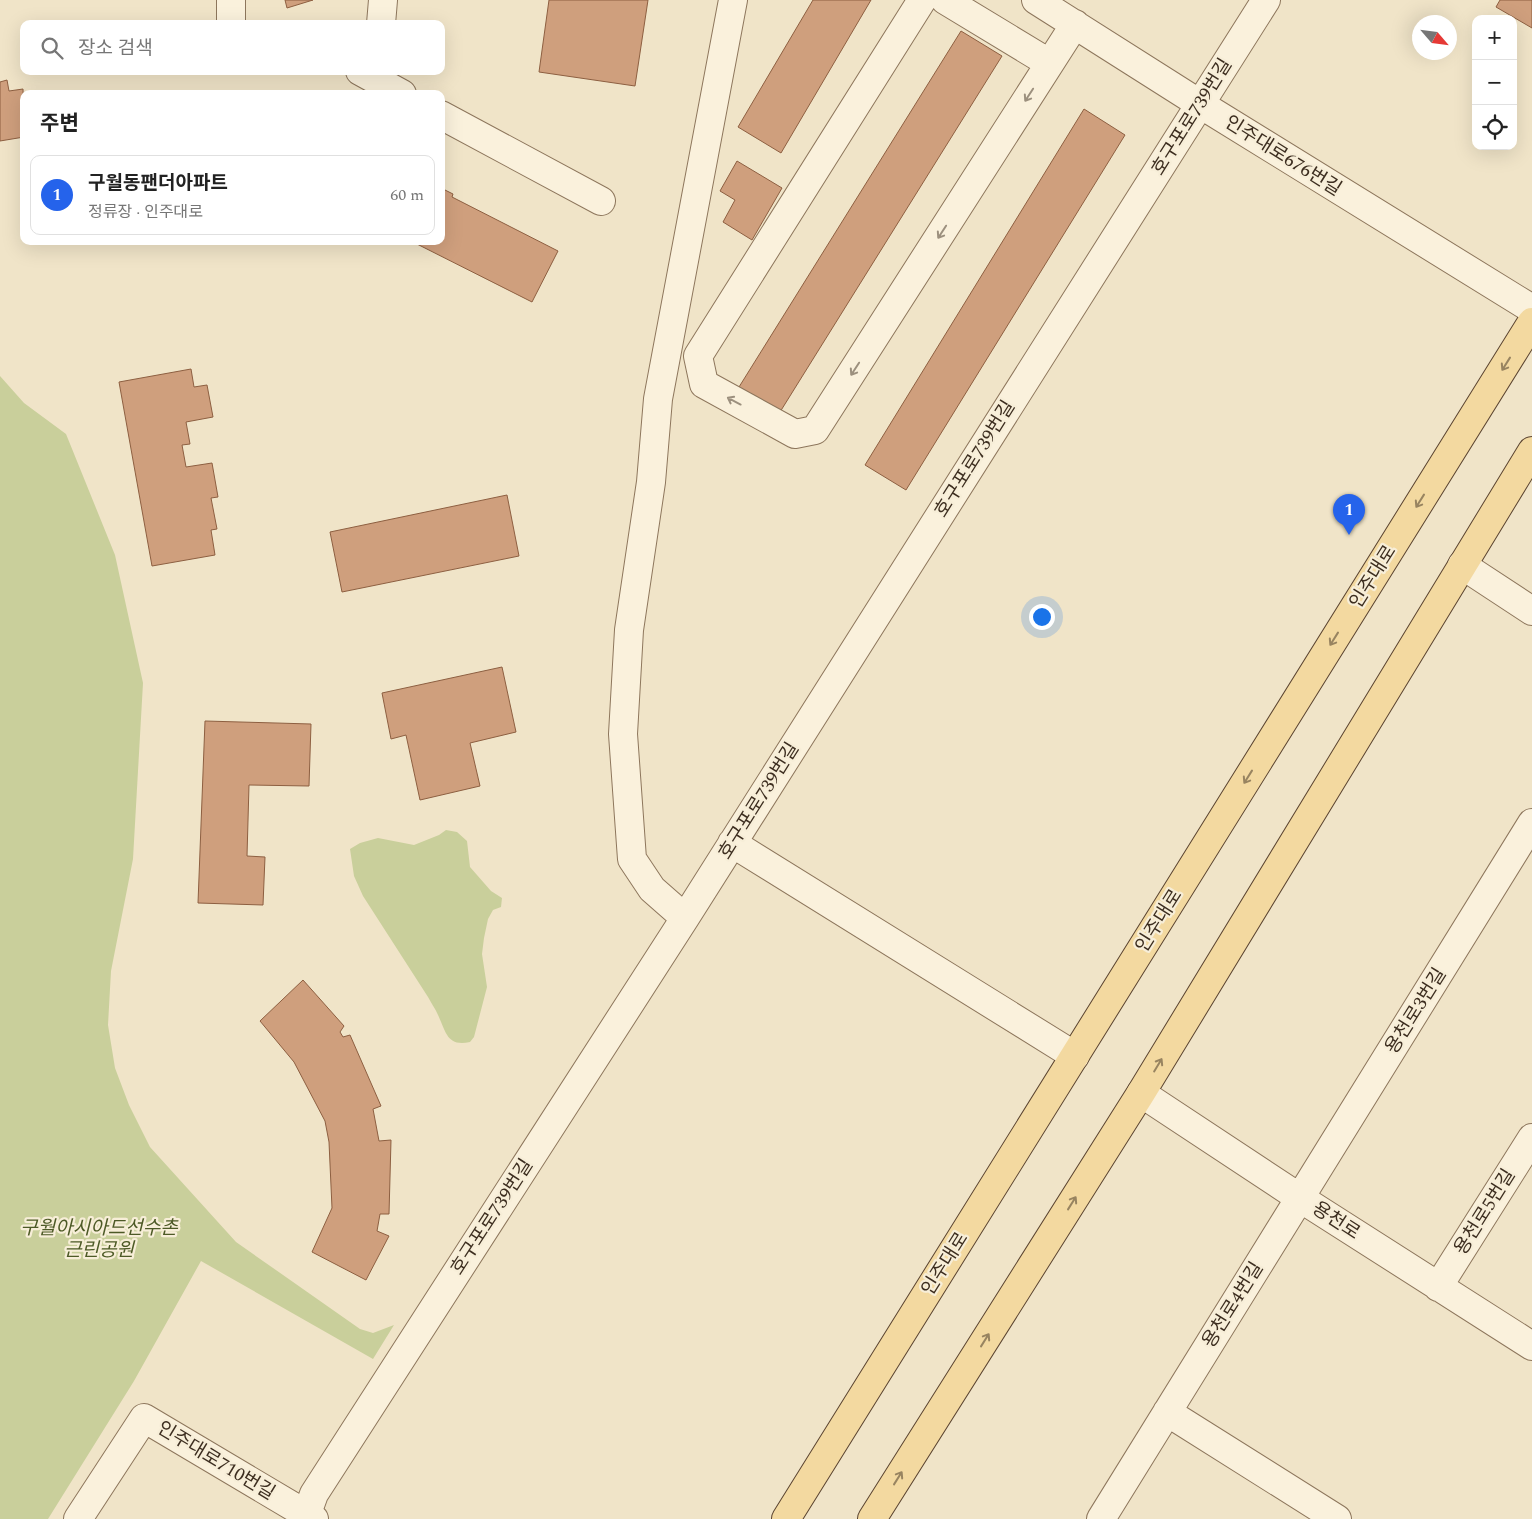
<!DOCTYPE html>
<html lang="ko">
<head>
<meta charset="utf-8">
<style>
  body { margin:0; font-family:Spectral,"Noto Sans KR",serif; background:#f2f2f2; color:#222 }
  .controls { position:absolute; right:15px; top:15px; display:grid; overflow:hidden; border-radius:10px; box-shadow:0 5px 20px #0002 }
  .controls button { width:45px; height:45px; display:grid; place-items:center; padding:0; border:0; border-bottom:1px solid #e0e0e0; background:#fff; color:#222; font:25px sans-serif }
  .compass { position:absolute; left:1412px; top:15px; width:45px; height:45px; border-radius:50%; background:#fff; box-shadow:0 5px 20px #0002; rotate:118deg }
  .you { position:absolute; left:1041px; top:616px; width:18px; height:18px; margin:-12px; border:4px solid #fff; border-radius:50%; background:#1a73e8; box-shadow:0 0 0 8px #1a73e833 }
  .badge { display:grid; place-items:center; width:32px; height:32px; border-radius:50%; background:#2563eb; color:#fff; font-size:16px; font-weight:700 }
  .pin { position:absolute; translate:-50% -41px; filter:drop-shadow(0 1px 2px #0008) }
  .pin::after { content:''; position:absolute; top:26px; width:18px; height:15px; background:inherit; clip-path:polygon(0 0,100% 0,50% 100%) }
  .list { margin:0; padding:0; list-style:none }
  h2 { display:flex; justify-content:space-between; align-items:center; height:65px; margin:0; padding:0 20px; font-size:21px }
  h2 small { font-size:16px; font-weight:400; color:#767676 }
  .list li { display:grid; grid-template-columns:32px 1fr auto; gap:15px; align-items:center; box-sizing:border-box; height:80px; margin:0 10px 10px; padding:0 10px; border:1px solid #e0e0e0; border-radius:10px }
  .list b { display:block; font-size:19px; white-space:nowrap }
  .list p { margin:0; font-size:16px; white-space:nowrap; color:#767676 }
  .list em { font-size:16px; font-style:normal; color:#767676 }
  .icon { flex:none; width:28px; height:28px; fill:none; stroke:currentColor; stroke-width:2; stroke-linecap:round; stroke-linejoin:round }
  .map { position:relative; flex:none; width:1532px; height:1519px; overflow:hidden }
  .search { position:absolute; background:#fff; box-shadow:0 5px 20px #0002; left:20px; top:20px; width:425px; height:55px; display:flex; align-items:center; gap:12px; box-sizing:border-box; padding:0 18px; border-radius:10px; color:#767676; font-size:19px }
  .panel { position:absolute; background:#fff; box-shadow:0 5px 20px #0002; left:20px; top:90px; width:425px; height:155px; border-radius:10px }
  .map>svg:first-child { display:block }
  .green { fill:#c9cf9b }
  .building { fill:#cf9f7d; stroke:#8d5f41 }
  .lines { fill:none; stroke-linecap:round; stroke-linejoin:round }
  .minor-casing { stroke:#8d765c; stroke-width:30 }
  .major-casing { stroke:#5b4430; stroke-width:30 }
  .minor { stroke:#faf1dc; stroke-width:28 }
  .major { stroke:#f3d9a0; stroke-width:28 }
  .oneway { stroke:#9c907e }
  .oneway2 { stroke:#988460 }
  .labels { text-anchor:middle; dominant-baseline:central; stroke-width:4.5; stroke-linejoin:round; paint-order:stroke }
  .street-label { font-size:19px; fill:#3d2e20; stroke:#f7eed8 }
  .park-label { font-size:19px; font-style:italic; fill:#4d5a26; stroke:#f7eed8 }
</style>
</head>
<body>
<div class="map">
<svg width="1532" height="1519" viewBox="0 0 1532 1519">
  <rect width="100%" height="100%" fill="#f0e4c8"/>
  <path class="green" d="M0 376 24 403 66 434 115 555 143 683 133 859 111 971 108 1025 115 1068 129 1105 150 1147 236 1242 360 1329 373 1333 394 1325 373 1359 201 1261 134 1381 48 1519H0Z
    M446 830 457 832 467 841 470 867 491 891 502 898 501 907 493 910 488 919 484 938 482 954 487 987 474 1037 470 1042C447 1047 446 1032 438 1015 435 1008 431 1003 428 997L363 896 354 876 350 849 360 843 378 838 414 845 439 835Z"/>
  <path class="building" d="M285 0H313L287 8Z
    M549 0H648L635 86 539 72Z
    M813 0H871L781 153 738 127Z
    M1500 0H1532V28L1496 7Z
    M961 31 1002 56 780 412 739 387Z
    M7 80 9 91 23 89 24 137 0 141V82Z
    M1084 109 1125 135 906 490 865 465Z
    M737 161 782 188 752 240 723 222 735 200 720 191Z
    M441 188 453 194 452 197 558 251 532 302 411 241H441Z
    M191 369 194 387 207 385 213 417 186 422 190 444 182 445 186 467 212 463 218 497 211 498 217 529 211 530 215 555 152 566 119 382Z
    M507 495 519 556 342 592 330 532Z
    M502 667 516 732 470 743 480 786 420 800 406 735 391 739 382 693Z
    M205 721 311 724 309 786 249 785 247 856 265 857 263 905 198 903Z
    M303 980 344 1026 340 1032 343 1037 350 1035 381 1106 373 1109 379 1141 391 1140 389 1214H380L377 1231 389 1236 366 1280 312 1252 332 1208 329 1142 325 1121 294 1062 260 1021Z"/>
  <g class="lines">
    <defs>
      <path id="minor" d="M922 0 698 356 704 384 795 434 815 430 1075 24
        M945 0 1049 63
        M1036 0 1200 104 1532 309
        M231 24V0
        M381 24 383 0
        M360 71 402 94
        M441 115 601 201
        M1462 565 1532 611
        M732 843 1075 1056
        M685 918 652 889 632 859 623 734 629 630 651 482 658 399 733 0
        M1141 1093 1300 1198 1532 1346
        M1438 1287 1532 1138
        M1167 1412 1337 1519
        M78 1519 144 1418 314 1519
        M305 1519 314 1494 685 918 1266 0
        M1101 1519 1532 823"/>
      <path id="major" d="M786 1519 1532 322
        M872 1519 1141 1093 1532 451"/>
    </defs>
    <use href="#minor" class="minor-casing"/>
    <use href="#major" class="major-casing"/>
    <use href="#minor" class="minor"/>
    <use href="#major" class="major"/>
  </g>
  <defs><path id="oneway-shaft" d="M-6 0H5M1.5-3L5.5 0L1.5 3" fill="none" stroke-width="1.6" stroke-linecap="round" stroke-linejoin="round" transform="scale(1.25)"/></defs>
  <g class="oneway">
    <use href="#oneway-shaft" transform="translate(1029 95) rotate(123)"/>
    <use href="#oneway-shaft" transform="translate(942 232) rotate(123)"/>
    <use href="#oneway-shaft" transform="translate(855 369) rotate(123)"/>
    <use href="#oneway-shaft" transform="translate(734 401) rotate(-152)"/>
  </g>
  <g class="oneway2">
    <use href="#oneway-shaft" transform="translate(1506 364) rotate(122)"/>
    <use href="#oneway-shaft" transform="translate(1420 501) rotate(122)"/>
    <use href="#oneway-shaft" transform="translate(1334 639) rotate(122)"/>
    <use href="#oneway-shaft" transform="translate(1248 777) rotate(122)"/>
    <use href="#oneway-shaft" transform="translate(1158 1065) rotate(-59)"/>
    <use href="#oneway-shaft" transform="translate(1072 1203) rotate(-58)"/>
    <use href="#oneway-shaft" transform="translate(985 1340) rotate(-58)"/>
    <use href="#oneway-shaft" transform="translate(898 1478) rotate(-58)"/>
  </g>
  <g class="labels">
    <g class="street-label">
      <text transform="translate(1192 117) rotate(-58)">호구포로739번길</text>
      <text transform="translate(1283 156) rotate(32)">인주대로676번길</text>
      <text transform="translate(975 459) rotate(-58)">호구포로739번길</text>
      <text transform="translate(1373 577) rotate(-58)">인주대로</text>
      <text transform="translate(759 801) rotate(-58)">호구포로739번길</text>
      <text transform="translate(1159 921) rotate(-58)">인주대로</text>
      <text transform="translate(1416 1011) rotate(-58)">용천로3번길</text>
      <text transform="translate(1485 1212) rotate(-58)">용천로5번길</text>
      <text transform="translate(492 1217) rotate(-57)">호구포로739번길</text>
      <text transform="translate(1336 1221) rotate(33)">용천로</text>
      <text transform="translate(945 1264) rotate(-58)">인주대로</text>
      <text transform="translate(1233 1305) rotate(-58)">용천로4번길</text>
      <text transform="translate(216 1461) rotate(31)">인주대로710번길</text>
    </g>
    <g class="park-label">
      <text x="99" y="1228">구월아시아드선수촌<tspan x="99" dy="22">근린공원</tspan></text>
    </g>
  </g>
</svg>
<div class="controls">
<button>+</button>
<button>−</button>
<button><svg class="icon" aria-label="locate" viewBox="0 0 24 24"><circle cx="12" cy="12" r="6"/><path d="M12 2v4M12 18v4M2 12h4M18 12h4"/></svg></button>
</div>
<svg class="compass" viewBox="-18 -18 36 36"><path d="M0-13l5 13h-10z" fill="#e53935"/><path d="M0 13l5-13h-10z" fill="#767676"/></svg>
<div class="you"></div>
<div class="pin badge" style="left:1349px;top:535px">1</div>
<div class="search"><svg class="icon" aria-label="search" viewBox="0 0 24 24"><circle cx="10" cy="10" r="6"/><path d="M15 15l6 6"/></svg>장소 검색</div>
<section class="panel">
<h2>주변<small></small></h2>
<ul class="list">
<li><span class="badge">1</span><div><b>구월동팬더아파트</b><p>정류장 · 인주대로</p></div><em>60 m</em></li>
</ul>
</section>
</div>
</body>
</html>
